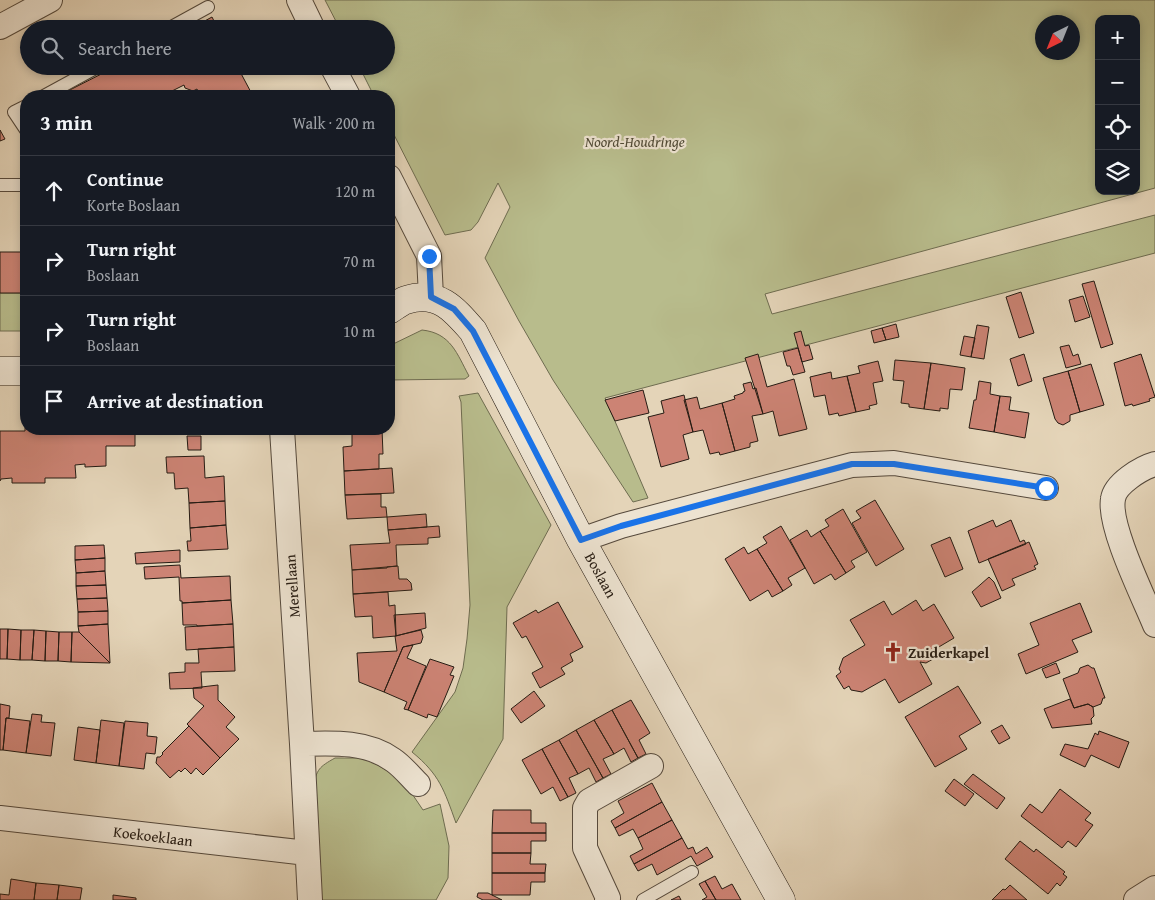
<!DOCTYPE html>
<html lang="en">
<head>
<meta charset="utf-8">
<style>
  body { margin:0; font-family:"Gentium Book Plus",serif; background:#242831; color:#f1f3f6 }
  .controls { position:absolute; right:15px; top:15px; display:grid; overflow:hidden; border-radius:10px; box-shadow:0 2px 8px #0003 }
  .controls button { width:45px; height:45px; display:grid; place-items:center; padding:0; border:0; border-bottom:1px solid #363941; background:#171b24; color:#f1f3f6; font:25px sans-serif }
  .compass { position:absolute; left:1035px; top:15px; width:45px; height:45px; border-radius:50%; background:#171b24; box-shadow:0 2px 8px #0003; rotate:223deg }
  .stop { position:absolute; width:15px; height:15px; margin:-11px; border:4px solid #1a73e8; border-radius:50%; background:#fff }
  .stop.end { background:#1a73e8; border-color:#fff; box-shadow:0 1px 5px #0008 }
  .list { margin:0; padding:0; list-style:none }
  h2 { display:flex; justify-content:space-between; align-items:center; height:65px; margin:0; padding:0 20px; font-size:21px }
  h2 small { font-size:16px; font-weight:400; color:#9ea1a6 }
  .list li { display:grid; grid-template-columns:32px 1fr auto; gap:15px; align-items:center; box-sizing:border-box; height:70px; padding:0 20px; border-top:1px solid #363941 }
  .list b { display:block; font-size:19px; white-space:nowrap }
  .list p { margin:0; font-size:16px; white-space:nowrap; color:#9ea1a6 }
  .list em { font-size:16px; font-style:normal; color:#9ea1a6 }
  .icon { flex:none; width:28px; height:28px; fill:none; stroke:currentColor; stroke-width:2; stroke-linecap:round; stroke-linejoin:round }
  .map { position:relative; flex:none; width:1155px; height:900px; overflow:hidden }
  .search { position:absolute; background:#171b24; box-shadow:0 2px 8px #0003; left:20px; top:20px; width:375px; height:55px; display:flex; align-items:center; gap:12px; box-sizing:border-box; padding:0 18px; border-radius:28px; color:#9ea1a6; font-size:19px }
  .panel { position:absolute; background:#171b24; box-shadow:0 2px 8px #0003; left:20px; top:90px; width:375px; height:345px; border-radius:20px }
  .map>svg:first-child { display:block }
  .green { fill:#b8bc8c; stroke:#6e6c50; fill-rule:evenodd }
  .building { fill:#cc8374; stroke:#251b13 }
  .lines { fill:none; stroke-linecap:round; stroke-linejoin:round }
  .lane-casing { stroke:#55493c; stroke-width:14 }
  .street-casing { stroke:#55493c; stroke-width:26 }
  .secondary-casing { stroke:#251b13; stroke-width:29 }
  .lane { stroke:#ede3d1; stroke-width:12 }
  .street { stroke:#ede3d1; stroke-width:24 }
  .secondary { stroke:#ede3d1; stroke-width:28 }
  .route { stroke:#1a73e8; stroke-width:6 }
  .labels { text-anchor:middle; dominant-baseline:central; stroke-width:4.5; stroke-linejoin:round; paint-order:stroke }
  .park-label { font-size:15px; font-style:italic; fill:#514b37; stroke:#ede3d1 }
  .street-label { font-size:15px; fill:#251b13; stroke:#ede3d1 }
  .poi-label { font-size:15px; font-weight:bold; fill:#251b13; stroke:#ede3d1; text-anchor:start }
</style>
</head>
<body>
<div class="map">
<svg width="1155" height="900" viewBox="0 0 1155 900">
  <rect width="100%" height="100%" fill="#e4d4b8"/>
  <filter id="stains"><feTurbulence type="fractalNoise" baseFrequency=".004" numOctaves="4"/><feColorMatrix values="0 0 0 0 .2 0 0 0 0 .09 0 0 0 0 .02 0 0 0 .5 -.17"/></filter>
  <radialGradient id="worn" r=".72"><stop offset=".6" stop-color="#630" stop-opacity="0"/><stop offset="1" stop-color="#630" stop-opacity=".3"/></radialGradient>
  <path class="green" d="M325 0H1155V188L765 294 772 314 1155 215V253L605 398 648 498 633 502 553 380 519 321 485 258 510 207 498 183 478 222 471 230 445 235 389 125V96H374L359 66H386V29H340ZM1099 19H1136V191H1099ZM1042 22H1072V52H1042Z
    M0 293H26V331H0Z
    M422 330C451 333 457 354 469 376L465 379 389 380V346Z
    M478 393 551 525 507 607 503 739 456 823C444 790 440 775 412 752L455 692 463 668 467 639 470 605 461 402 459 396Z
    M335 758H365L402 779 423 810 440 804 449 846 448 878 436 900H317L313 787C317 769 319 767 335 758Z"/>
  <path class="building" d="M212 17 218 29H190Z
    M117 66H237L253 96H200L197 89 193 91 185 88 184 85 162 96H58Z
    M0 130 5 139 0 141Z
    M0 252H26V293H0Z
    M1094 281 1113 344 1101 348 1082 284Z
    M1021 292 1034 333 1019 338 1006 297Z
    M1083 296 1090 317 1075 322 1069 300Z
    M896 324 899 337 886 340 882 328Z
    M977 325 989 327 984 359 971 357Z
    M882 328 886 340 874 343 871 331Z
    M801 331 805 346 809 345 813 359 802 362 794 333Z
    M964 336 975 338 971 357 960 355Z
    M1069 345 1073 356 1078 354 1081 364 1066 368 1060 347Z
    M798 348 805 372 793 375 790 366H787L783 352Z
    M758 354 767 387 794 379 807 429 779 436 773 411 763 414 745 358Z
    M1024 354 1032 381 1018 386 1010 359Z
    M1141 354 1155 397 1149 399 1150 401 1133 406 1132 404 1125 406 1114 363Z
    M895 360 931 363 924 409 909 407V404L901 403 904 381 893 380Z
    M878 361 883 381 873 383 877 404 869 406 870 409 856 412 847 376 860 373 858 366Z
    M931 363 965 368 962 390 950 389 948 409 940 408V411L924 409Z
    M1091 364 1104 405 1080 412 1068 371Z
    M1068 371 1080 412 1070 415V421L1063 425 1058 423 1055 419 1043 378Z
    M831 372 832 379 847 376 856 412 839 416 838 413 829 415 825 395 814 397 810 377Z
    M979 381 991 383 990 394 1000 396 994 432 969 428 974 400H976Z
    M751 382 753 389 756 388 763 414 752 416 758 441 750 443V447L735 451 722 403 735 399 734 396 743 393V392L745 391 743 384Z
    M643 390 649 413 615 421 605 400Z
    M684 395 693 432 683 435 689 459 661 467 648 417 664 413 661 401Z
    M1000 396 1011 397 1009 410 1029 413 1025 438 994 432Z
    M697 397 700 409 722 403 735 451 720 455 719 452 710 454 703 430 693 432 684 400Z
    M25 424H26V429H135V446H106V466L85 467V464L75 465 76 478H45V483H12V478L1 479 0 481V431H25Z
    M352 429H382L383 454H379V469L344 471 343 447 352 446Z
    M187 436H201V450H188Z
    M204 456 205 478 224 476 225 501 189 503 188 488 175 489 174 473H167L166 457Z
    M392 468 394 493 345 495 344 471Z
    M381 494V507H386L387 517 426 514 427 527 388 530 387 517 347 519 345 495Z
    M875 500 904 549 876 566 852 523 861 518 856 511Z
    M225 501 226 525 190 528 189 503Z
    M843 509 867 552 851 561 855 567 846 573 820 531 829 526 825 520Z
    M993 520 996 527 1011 520 1020 542 1024 540 1026 544 979 563 968 531Z
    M226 525 228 549 188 551 187 541H191L190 528Z
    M439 526 440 537 428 538V544L396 545 397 566 387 567V568L352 570 350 545 390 543 388 530Z
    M781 526 805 568 788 578 792 585 783 591 757 549 767 543 763 537Z
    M807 530 811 537 820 531 846 573 835 580 831 574 814 584 790 540Z
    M950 537 963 569 945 577 931 545Z
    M1029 542 1038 564 1034 566 1036 569 1012 579 1015 585 1002 591 988 559Z
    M104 545 105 558 75 560V546Z
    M744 547 748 554 757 549 783 591 772 597 768 590 750 601 725 559Z
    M180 550V562L136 564 135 553Z
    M105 558V571L76 573 75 560Z
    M180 565 181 578 230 576 231 600 182 603V601H180L179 577 145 579 144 567Z
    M398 566 399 579H407L411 583 412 590 353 594 352 570Z
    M105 571 106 585 76 586V573Z
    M989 577 994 582 1001 598 981 607 972 592Z
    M106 585 107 598 77 599 76 586Z
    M388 592 389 606 395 605 396 636 373 638 372 616 355 617 353 594Z
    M107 598 108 611 78 612 77 599Z
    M231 600 233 624 197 626V625H183L182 603Z
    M916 600 923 611 934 604 954 638 932 651 934 654 933 659 926 663 920 662 932 684 899 703 885 679 862 692 851 690 849 686 844 689 836 676 841 672 839 669 843 658 865 645 850 620 884 601 892 615Z
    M558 602 583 647 570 654 573 661 561 668 565 674 540 688 532 673 543 667 526 636 522 638 513 623 536 610 538 613Z
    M1080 603 1092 632 1072 640 1078 652 1026 674 1018 654 1039 645 1030 623Z
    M108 611V624L78 626V612Z
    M425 613 426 628 396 636 394 615Z
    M108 624 110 663 79 632 78 626Z
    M233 624 234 647 186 650 185 627Z
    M0 629H8L7 659H0Z
    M8 629 21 630 20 660 7 659Z
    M21 630H34L32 660H20Z
    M34 630 46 631 45 661 32 660Z
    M421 630 423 637 421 643 403 647 384 692 359 682 357 653 397 651 395 636Z
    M46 631 59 632 58 661H45Z
    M59 632H72L71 662 58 661Z
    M72 632H79L110 663 71 662Z
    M413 645 407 658 426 666 408 710 404 709 407 702 384 692 403 647Z
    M234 647 235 671 201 672 202 688 170 689 169 673 185 672V663H199L198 649Z
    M430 659 454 667 450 675 454 676 437 717 428 714 427 718 408 710Z
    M1056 663 1060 673 1046 678 1042 669Z
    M1088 665 1092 668H1094L1105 698H1103L1101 704 1093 707 1088 704 1074 708 1063 679 1078 673 1080 668Z
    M218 685V700L235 717 226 727 239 739 220 758 187 724 204 706 194 698 193 688Z
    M958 686 981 723 959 736 967 749 935 767 905 717Z
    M534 691 545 706 521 723 511 709Z
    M1070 699 1074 708 1088 704 1093 707 1094 716 1091 719 1092 724 1052 728 1044 709Z
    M631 700 650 733 639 740 646 754 638 758 612 710Z
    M0 704 10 706 9 718H6L3 750H0Z
    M612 710 638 758 631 762 624 748 614 754 594 720Z
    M32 714 42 715 41 722 55 723 51 756 26 753Z
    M6 718 30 721 26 753 3 750Z
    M101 720 124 723 119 766 96 763Z
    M594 720 614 754 603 759 611 774 603 778 576 730Z
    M125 721 148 723 147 736 157 737 155 754 146 753 144 769 119 766Z
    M1002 725 1010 738 999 744 991 731Z
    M189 726 220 758 203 775 196 768 191 774 185 768 181 772 179 770 170 778 156 763 157 757H160L163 754 162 753Z
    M78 727 100 730 96 763 74 760Z
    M576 730 603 778 596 782 589 768 578 774 559 740Z
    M1099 731 1129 742 1119 768 1091 755 1085 767 1060 755 1065 744 1088 749 1095 733 1098 735Z
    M559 740 578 774 569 778 576 793 568 797 542 749Z
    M542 749 568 797 560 801 553 787 541 794 522 760Z
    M973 774 1005 798 997 809 964 784Z
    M954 779 974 794 965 806 945 791Z
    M652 783 662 802 615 828 611 821 624 813 618 801Z
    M1060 789 1091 813 1085 820 1093 825 1076 847 1068 841 1062 848 1021 816 1030 804 1042 813Z
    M662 802 672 820 638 838 633 829 619 836 615 828Z
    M493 810H531V823H546V833H492Z
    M672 820 682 838 634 864 630 856 643 849 638 838Z
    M492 833H546V841H531V853H492Z
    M682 838 688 849 693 847 696 854 707 847 713 857 697 866 691 856 657 875 652 864 638 871 634 864Z
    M1020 841 1034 852 1036 849 1065 872 1063 874 1067 877 1060 886 1057 883 1048 894 1005 859Z
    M492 853H531L530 864H546L545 873H492Z
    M492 873H545V882H531L530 895H492Z
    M715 876 722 889 732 884 741 900H716L705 881Z
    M11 879 36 883 34 900H0V894L9 895Z
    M705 881 716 900H702L707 897 699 884Z
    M36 883 59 885 57 900H34Z
    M59 885 82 888 80 900H57Z
    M1010 885 1027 900H992L1003 889 1005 890Z
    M478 893H488L502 900H483L477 897Z
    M113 895 136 898V900H113Z
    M679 896 681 900H671Z"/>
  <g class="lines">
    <defs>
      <path id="lane" d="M168 29 208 7
        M44 96 99 66
        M26 106 14 112 26 130
        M0 185H26
        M643 900 692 872"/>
      <path id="street" d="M299 0 313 29
        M0 27 50 0
        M332 66 348 96
        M389 177 429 256 431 297
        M282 429 302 744 310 900
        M1155 464C1141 468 1115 484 1113 499 1108 526 1144 598 1155 625
        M581 540 621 526 852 465 894 463 1046 488
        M302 744C332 743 367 741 393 760 402 766 410 776 418 784
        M0 818 307 853
        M607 900 608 898 585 848V808L589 801 651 766
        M1136 900 1155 888"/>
      <path id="secondary" d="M389 310C394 307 400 302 406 300 438 290 454 309 473 331L581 540 781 900
        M0 371H26"/>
    </defs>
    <use href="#lane" class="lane-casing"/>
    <use href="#street" class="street-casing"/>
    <use href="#secondary" class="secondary-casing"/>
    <use href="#lane" class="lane"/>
    <use href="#street" class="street"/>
    <use href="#secondary" class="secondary"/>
  </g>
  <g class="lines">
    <path class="route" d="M429 256 431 297 454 309 473 331 581 540 621 526 852 464H894L1046 488"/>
  </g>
  <defs>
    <symbol id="church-bare" viewBox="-9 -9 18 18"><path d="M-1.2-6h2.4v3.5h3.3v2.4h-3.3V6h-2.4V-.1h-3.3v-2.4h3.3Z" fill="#8f2418" stroke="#ede3d1" stroke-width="2.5" paint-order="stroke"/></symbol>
  </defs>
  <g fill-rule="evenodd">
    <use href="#church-bare" x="879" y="638" width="28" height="28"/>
  </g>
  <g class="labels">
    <g class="park-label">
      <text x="635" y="141">Noord-Houdringe</text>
    </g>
    <g class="street-label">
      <text transform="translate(601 575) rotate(61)">Boslaan</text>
      <text transform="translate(292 586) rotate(-94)">Merellaan</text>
      <text transform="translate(153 836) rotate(7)">Koekoeklaan</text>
    </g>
    <g class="poi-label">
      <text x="908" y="652">Zuiderkapel</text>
    </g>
  </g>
  <rect width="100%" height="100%" filter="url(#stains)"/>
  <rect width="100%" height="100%" fill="url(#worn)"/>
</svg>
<div class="controls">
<button>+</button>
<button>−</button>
<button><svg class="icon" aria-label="locate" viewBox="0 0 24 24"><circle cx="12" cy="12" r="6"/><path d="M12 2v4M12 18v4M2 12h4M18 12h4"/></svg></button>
<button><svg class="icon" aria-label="layers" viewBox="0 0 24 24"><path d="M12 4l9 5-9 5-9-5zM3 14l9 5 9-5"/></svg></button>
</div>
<svg class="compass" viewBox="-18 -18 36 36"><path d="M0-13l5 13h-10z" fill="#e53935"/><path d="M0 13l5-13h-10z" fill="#9ea1a6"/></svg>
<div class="stop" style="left:1046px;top:488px"></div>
<div class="stop end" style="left:429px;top:256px"></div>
<div class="search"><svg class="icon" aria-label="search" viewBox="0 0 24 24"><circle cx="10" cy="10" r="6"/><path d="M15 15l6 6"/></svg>Search here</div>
<section class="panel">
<h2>3 min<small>Walk · 200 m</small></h2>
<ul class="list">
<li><svg class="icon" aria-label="ahead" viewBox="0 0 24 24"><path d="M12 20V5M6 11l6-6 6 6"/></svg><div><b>Continue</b><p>Korte Boslaan</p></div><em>120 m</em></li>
<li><svg class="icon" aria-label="right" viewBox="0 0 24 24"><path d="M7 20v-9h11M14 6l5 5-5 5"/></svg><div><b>Turn right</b><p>Boslaan</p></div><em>70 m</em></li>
<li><svg class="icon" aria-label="right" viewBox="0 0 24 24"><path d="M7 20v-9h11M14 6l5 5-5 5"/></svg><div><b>Turn right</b><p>Boslaan</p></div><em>10 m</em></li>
<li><svg class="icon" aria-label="arrive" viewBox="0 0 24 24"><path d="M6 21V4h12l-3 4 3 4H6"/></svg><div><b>Arrive at destination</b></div></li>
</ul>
</section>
</div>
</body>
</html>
